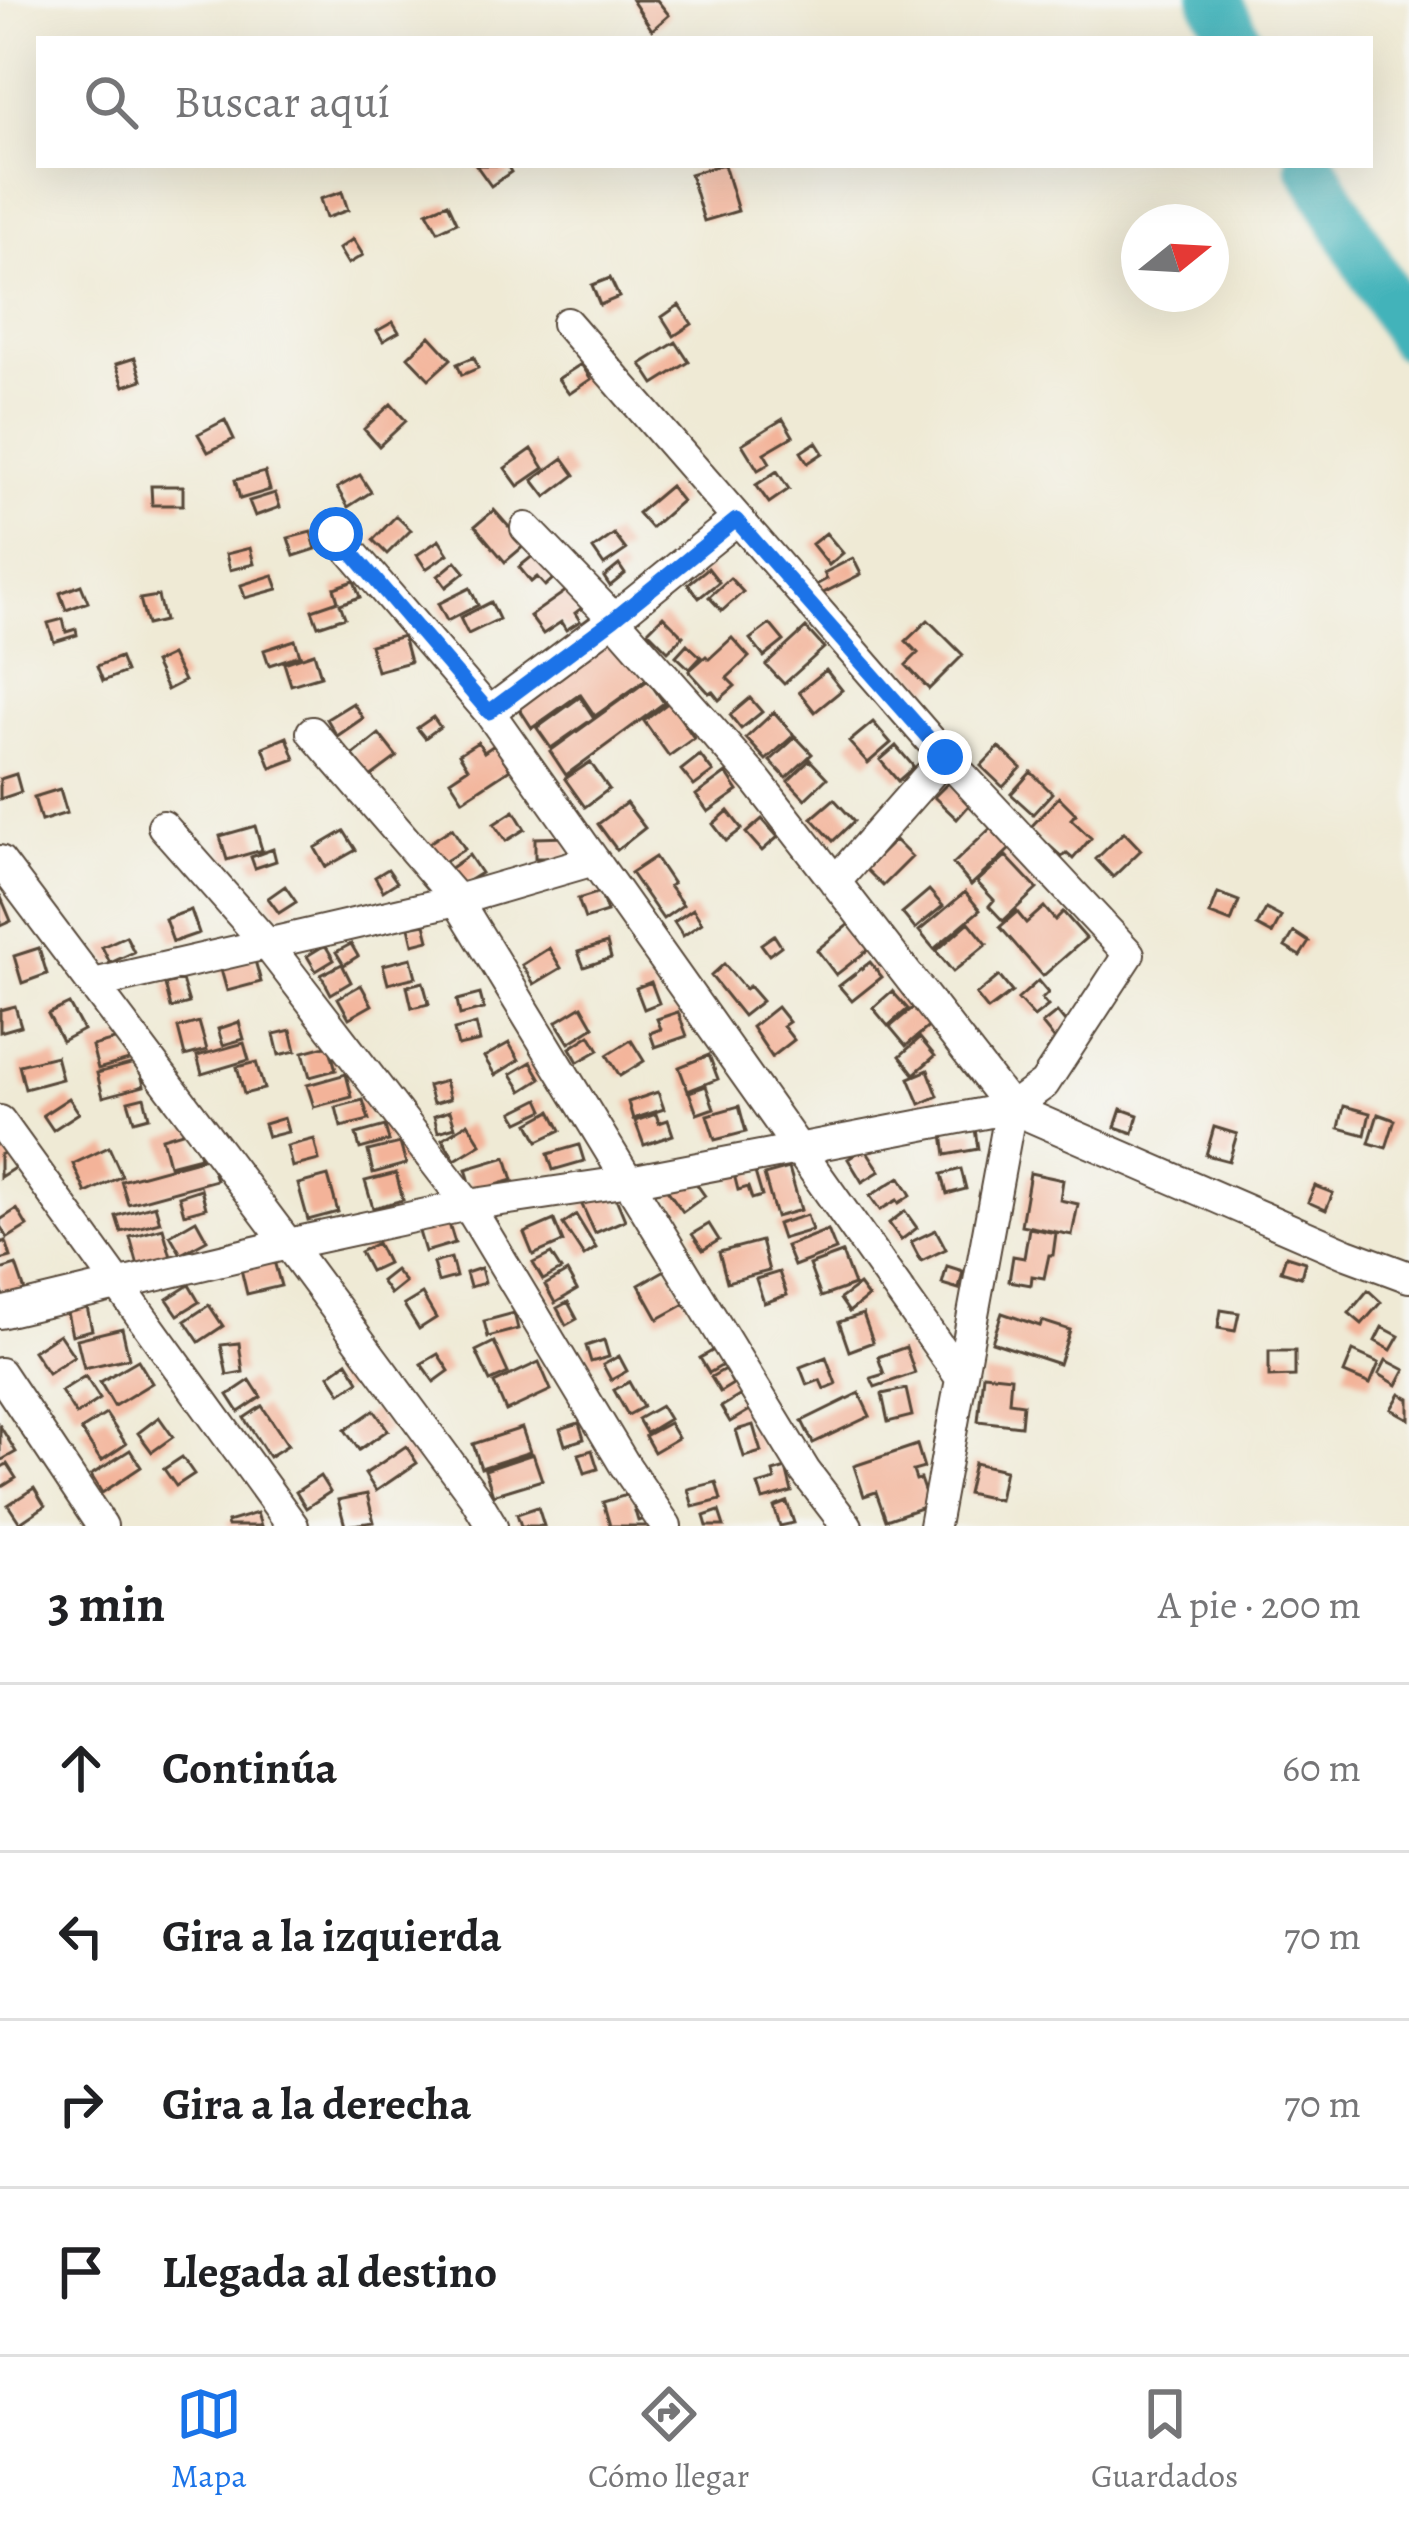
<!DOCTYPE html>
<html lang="es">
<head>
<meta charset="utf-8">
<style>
  body { margin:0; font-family:Alegreya,serif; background:#f2f2f2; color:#202124 }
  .compass { position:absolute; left:1121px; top:204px; width:108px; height:108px; border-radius:50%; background:#fff; box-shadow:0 12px 48px #0002; rotate:72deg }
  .stop { position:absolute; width:36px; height:36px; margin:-27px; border:9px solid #1a73e8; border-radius:50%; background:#fff }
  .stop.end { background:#1a73e8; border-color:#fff; box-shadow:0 3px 12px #0008 }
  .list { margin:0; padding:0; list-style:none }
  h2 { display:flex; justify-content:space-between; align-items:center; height:156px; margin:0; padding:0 48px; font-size:51px }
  h2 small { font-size:39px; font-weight:400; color:#757577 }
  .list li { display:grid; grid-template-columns:78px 1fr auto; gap:36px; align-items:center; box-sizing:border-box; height:168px; padding:0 48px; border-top:3px solid #e0e0e0 }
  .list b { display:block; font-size:45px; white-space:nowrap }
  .list em { font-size:39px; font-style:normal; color:#757577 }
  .icon { flex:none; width:66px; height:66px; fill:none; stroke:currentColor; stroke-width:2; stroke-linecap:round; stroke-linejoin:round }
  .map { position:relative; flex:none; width:1409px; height:1526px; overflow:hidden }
  .search { position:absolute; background:#fff; box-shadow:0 12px 48px #0002; left:36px; right:36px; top:36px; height:132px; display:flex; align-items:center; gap:30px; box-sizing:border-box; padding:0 42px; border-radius:0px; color:#757577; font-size:45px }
  .sheet { height:828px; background:#fff }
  nav { display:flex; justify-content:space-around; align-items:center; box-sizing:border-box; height:168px; border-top:3px solid #e0e0e0; background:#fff; font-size:33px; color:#757577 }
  nav a { display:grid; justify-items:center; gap:6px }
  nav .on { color:#1a73e8 }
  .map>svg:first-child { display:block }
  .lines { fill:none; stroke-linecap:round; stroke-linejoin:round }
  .river { stroke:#43b3ba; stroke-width:51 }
  .building { fill:#f3b399 }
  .minor-casing { stroke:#564739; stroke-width:34 }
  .minor { stroke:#fff; stroke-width:30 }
  .route { stroke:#1a73e8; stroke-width:15 }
</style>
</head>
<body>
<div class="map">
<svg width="1409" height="1526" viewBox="0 0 1409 1526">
  <rect width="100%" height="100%" fill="#f6f6f2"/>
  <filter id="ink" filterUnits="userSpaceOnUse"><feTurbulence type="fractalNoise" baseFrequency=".00833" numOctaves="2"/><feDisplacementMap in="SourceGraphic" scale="24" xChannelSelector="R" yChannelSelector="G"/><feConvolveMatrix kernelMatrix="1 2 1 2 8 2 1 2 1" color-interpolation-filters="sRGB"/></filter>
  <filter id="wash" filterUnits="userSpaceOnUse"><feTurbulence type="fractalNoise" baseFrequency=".004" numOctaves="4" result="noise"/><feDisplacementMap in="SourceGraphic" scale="48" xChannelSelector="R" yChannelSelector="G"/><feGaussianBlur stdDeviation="2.7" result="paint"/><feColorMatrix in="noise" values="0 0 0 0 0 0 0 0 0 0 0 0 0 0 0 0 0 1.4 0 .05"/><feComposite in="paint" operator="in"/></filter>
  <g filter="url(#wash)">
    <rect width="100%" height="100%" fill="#efead5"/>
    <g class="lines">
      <path class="river" d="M1215 0 1237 39
        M1311 165 1409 335"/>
    </g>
    <g id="blocks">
      <path class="building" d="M632 0H657L669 15 652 30Z
        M476 165H507L511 172 491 186Z
        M720 165H724L738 211 704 221 690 174Z
        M342 192 348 210 326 218 320 199Z
        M448 203 457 222 438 231 427 212Z
        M353 239 363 255 348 264 339 249Z
        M610 278 619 297 600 305 592 285Z
        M679 305 692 324 674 336 662 317Z
        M393 322 399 332 383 341 377 331Z
        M430 336 451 359 429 379 408 357Z
        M676 342 689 362 654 384 641 364Z
        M474 357 478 368 462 375 457 364Z
        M135 358 142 380 124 386 116 364Z
        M581 364 591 379 569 394 558 379Z
        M391 404 406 421 379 446 364 429Z
        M783 419 793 436 764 453 770 463 758 470 742 444Z
        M225 420 234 439 208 452 198 434Z
        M816 442 823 453 808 463 801 452Z
        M532 449 544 468 518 486 505 468Z
        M563 458 575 475 546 497 533 480Z
        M777 471 789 489 769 503 756 485Z
        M265 472 270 490 240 499 235 480Z
        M360 475 371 492 348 507 337 488Z
        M151 486H183V505H152Z
        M670 486 682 501 651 528 638 513Z
        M275 493 280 507 255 516 249 501Z
        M494 510 525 545 505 562 475 526Z
        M396 516 411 530 387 554 373 540Z
        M311 532 316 549 294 556 288 538Z
        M826 533 843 553 829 565 812 544Z
        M614 534 626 550 604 565 593 549Z
        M439 540 448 554 426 569 417 555Z
        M250 548 254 564 230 570 226 554Z
        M535 554 555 577 545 586 537 577 531 582 519 567Z
        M853 558 861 574 821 594 816 585 827 579 824 573Z
        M456 561 465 572 446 587 438 576Z
        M619 565 625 574 610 586 604 577Z
        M708 568 719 582 699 598 688 584Z
        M273 575 278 589 245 598 241 585Z
        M730 578 743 592 722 611 709 597Z
        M354 581 360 597 340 604 345 617 318 626 312 610 338 601 334 588Z
        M81 585 88 602 66 610 60 593Z
        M470 588 478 605 447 621 438 604Z
        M570 588 583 607 575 613 580 621 566 630 561 622 543 634 530 616Z
        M158 596 164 621 147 625 140 599Z
        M491 602 499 619 468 634 460 618Z
        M663 616 683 636 668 651 648 631Z
        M63 619 66 632 76 629 77 635 54 642 48 623Z
        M928 620 963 655 929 689 906 665 918 653 906 641Z
        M770 624 784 641 764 657 750 639Z
        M806 628 824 648 784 684 766 665Z
        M615 635 647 679 595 716 580 694 532 728 517 705Z
        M403 636 410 662 377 671 370 645Z
        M732 638 749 657 727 678 735 686 719 700 712 691 709 693 689 671 706 656 709 659Z
        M295 640 300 655 269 665 264 650Z
        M687 644 701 657 690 669 676 656Z
        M314 653 321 676 291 685 284 663Z
        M171 655 184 681 167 690 154 663Z
        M120 657 126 672 103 681 97 666Z
        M826 670 842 690 815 712 799 692Z
        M648 680 664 703 566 775 550 751Z
        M580 697 594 718 551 748 537 728Z
        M750 698 762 712 741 729 730 715Z
        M669 702 694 738 669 756 644 721Z
        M353 703 363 718 337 736 327 719Z
        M774 712 794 735 766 760 746 738Z
        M433 717 440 727 425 738 417 728Z
        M873 722 891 743 868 763 849 742Z
        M379 734 397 757 370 777 353 755Z
        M287 737 295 759 271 768 263 747Z
        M796 737 812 754 786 778 770 761Z
        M478 742 484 752 494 745 510 769 463 800 450 780 468 768 459 754Z
        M896 746 914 767 898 781 880 760Z
        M999 747 1021 768 1003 787 981 766Z
        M700 755 713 772 694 786 681 770Z
        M810 760 827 778 805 799 788 781Z
        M590 762 609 789 585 807 565 779Z
        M1031 772 1052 793 1033 814 1011 794Z
        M726 773 738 791 708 812 696 795Z
        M16 774 21 792 0 799V779Z
        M949 782 971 803 957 819 934 797Z
        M60 789 67 813 41 821 34 797Z
        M1059 797 1076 814 1071 819 1091 838 1073 859 1066 853 1062 857 1030 828Z
        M834 799 854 821 833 841 812 818Z
        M626 803 645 828 617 850 598 824Z
        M514 811 525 829 506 841 494 824Z
        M728 811 742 829 726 841 713 824Z
        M762 819 778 837 762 851 746 833Z
        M255 826 262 850 227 860 220 836Z
        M452 828 465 849 439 865 426 845Z
        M991 828 1010 849 971 885 953 864Z
        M344 831 356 850 326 867 315 848Z
        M1124 832 1141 850 1113 877 1096 859Z
        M568 837V858H535V838Z
        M895 840 912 857 883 886 866 869Z
        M273 849 276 861 255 868 251 857Z
        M469 855 481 873 460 886 449 869Z
        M1006 856 1037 889 1003 921 989 906 994 900 977 882Z
        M655 857 673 884 669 886 683 905 663 919 631 873Z
        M388 869 397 882 383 891 375 877Z
        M285 886 296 902 279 913 268 898Z
        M929 890 943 906 915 929 902 913Z
        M600 892 607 912 585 919 578 899Z
        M965 892 980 910 934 949 919 931Z
        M1218 893 1239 901 1231 922 1210 914Z
        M0 895 11 921 0 926Z
        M1044 907 1055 920 1063 912 1086 938 1043 976 1000 927 1017 912 1026 923Z
        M693 909 702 923 683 936 674 922Z
        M1266 909 1281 917 1272 934 1257 926Z
        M191 910 199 933 173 942 165 919Z
        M969 922 987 944 953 972 936 951Z
        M425 924 429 940 413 944 409 927Z
        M849 924 869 949 836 975 817 950Z
        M1294 932 1309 942 1300 956 1285 947Z
        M774 935 781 946 769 955 761 944Z
        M126 936 134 952 110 963 102 947Z
        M607 943 611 958 584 967 578 952Z
        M351 944 358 956 344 965 336 952Z
        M325 945 334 960 316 971 307 956Z
        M39 948 47 974 22 983 14 956Z
        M549 948 561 968 534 984 522 965Z
        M254 957 261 982 227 991 220 966Z
        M411 958 416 977 388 984 383 965Z
        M870 962 882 977 852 1001 839 986Z
        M342 964 351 982 331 994 321 975Z
        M724 964 745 989 749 986 762 1001 743 1016 711 976Z
        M999 976 1012 992 988 1010 976 995Z
        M182 980 189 1003 171 1008 165 984Z
        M1038 981 1048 993 1042 999 1048 1006 1034 1017 1018 999Z
        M423 982 429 1004 412 1008 407 986Z
        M651 982 659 1003 644 1009 636 988Z
        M361 985 372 1005 349 1018 338 998Z
        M892 991 908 1009 888 1026 873 1008Z
        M480 994 484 1009 460 1015 457 1000Z
        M69 1004 83 1030 62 1041 48 1014Z
        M916 1005 932 1024 906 1046 890 1027Z
        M15 1006 21 1026 0 1032V1010Z
        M582 1006 594 1027 569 1043 556 1022Z
        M777 1007 789 1022 783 1026 794 1040 772 1057 752 1027Z
        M678 1012 687 1036 655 1047 650 1033 661 1029 657 1019Z
        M1057 1012 1069 1027 1054 1039 1042 1024Z
        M199 1022 207 1050 185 1056 178 1028Z
        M239 1022 244 1039 223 1045 218 1029Z
        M476 1024 480 1041 458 1046 454 1030Z
        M291 1030 296 1051 279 1055 274 1034Z
        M590 1035 599 1050 578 1062 570 1048Z
        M122 1038 129 1060 98 1069 92 1046Z
        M920 1038 935 1056 914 1074 900 1056Z
        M631 1040 644 1061 620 1076 607 1055Z
        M244 1043 249 1060 202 1074 197 1056Z
        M509 1043 519 1060 495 1075 484 1057Z
        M329 1045 336 1070 310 1077 303 1052Z
        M709 1055 718 1079 688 1091 679 1067Z
        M56 1056 62 1079 25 1089 19 1065Z
        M138 1062 144 1086 103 1097 97 1073Z
        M256 1062 264 1089 244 1094 237 1067Z
        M531 1062 541 1079 522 1091 511 1074Z
        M928 1070 938 1096 920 1104 909 1078Z
        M346 1074 352 1097 314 1107 307 1085Z
        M445 1081 450 1099 433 1104 428 1086Z
        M706 1086 714 1108 697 1114 689 1092Z
        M658 1092 664 1109 633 1119 628 1102Z
        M144 1097 149 1117 134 1121 128 1101Z
        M69 1098 79 1113 53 1130 43 1115Z
        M539 1099 544 1110 519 1122 513 1112Z
        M363 1100 369 1120 341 1127 336 1107Z
        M739 1106 746 1132 715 1140 707 1115Z
        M1344 1106 1370 1113 1365 1135 1339 1128Z
        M1121 1109 1138 1115 1133 1133 1115 1127Z
        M450 1111 455 1127 438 1132 434 1116Z
        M551 1111 561 1130 538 1141 529 1123Z
        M656 1114 659 1123 668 1120 673 1135 644 1145 635 1121Z
        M1378 1114 1395 1120 1386 1148 1369 1143Z
        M284 1118 288 1132 268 1137 264 1124Z
        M468 1123 481 1144 455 1160 442 1139Z
        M385 1126 389 1141 360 1149 356 1134Z
        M1214 1127 1237 1134 1229 1161 1206 1155Z
        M192 1129 200 1157 169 1165 162 1138Z
        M975 1129 978 1149 946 1155 943 1134Z
        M314 1139 319 1160 292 1167 287 1146Z
        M400 1143 406 1164 373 1173 368 1151Z
        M579 1145 584 1161 553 1170 548 1154Z
        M109 1147 122 1176 86 1193 73 1164Z
        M865 1148 880 1171 862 1182 848 1159Z
        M6 1152 16 1167 0 1177V1155Z
        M209 1157 216 1180 128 1204 121 1181Z
        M506 1157 513 1180 473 1192 466 1169Z
        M789 1168 801 1210 776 1217 764 1175Z
        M754 1169 762 1196 752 1199 748 1187 738 1190 734 1174Z
        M961 1169 966 1189 947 1194 942 1174Z
        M688 1172 705 1196 683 1212 666 1188Z
        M396 1173 403 1200 373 1208 365 1181Z
        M1030 1173 1063 1180 1060 1200 1078 1204 1072 1235 1021 1225Z
        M328 1176 338 1212 308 1220 298 1184Z
        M900 1177 911 1195 899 1203 897 1200 880 1210 870 1196Z
        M1315 1186 1333 1193 1326 1210 1308 1202Z
        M201 1189 206 1208 184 1214 179 1196Z
        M613 1191 625 1220 595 1233 582 1205Z
        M155 1205 160 1222 121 1232 116 1216Z
        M17 1209 27 1226 8 1238 0 1226V1220Z
        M905 1211 917 1228 901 1240 889 1223Z
        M576 1215 596 1248 584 1256 563 1224Z
        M807 1215 812 1230 782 1239 777 1224Z
        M447 1217 455 1243 425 1252 417 1225Z
        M196 1220 207 1240 181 1254 170 1235Z
        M554 1220 563 1242 533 1255 524 1233Z
        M709 1224 719 1240 703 1250 692 1234Z
        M163 1228 171 1257 138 1266 130 1237Z
        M1029 1228 1056 1233 1053 1255H1049L1044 1278 1032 1276 1031 1285 1009 1281 1013 1256 1024 1258Z
        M828 1230 836 1250 794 1266 786 1246Z
        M936 1230 946 1249 921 1261 911 1242Z
        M6 1241 11 1257 0 1260V1243Z
        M761 1241 769 1271 727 1282 719 1252Z
        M377 1243 387 1263 370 1271 360 1252Z
        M842 1253 854 1285 821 1297 809 1265Z
        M551 1254 561 1270 543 1280 533 1263Z
        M1286 1256 1305 1262 1301 1277 1281 1271Z
        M451 1258 456 1277 438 1282 433 1263Z
        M274 1261 281 1286 247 1294 241 1269Z
        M16 1265 25 1291 4 1298 0 1286V1270Z
        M947 1266 963 1271 959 1289 942 1284Z
        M481 1268 485 1283 470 1287 466 1273Z
        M667 1269 687 1303 658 1319 639 1285Z
        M395 1270 405 1282 390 1294 381 1281Z
        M567 1272 577 1290 555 1303 545 1285Z
        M779 1272 787 1295 764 1303 756 1279Z
        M189 1285 199 1302 178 1315 167 1299Z
        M859 1285 868 1297 849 1312 840 1299Z
        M1368 1290 1381 1302 1362 1324 1349 1313Z
        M422 1294 436 1318 419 1329 404 1305Z
        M568 1302 577 1319 566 1325 557 1308Z
        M86 1303 92 1330 72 1335 66 1308Z
        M209 1305 223 1326 199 1342 185 1321Z
        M1221 1310 1239 1313 1235 1331 1218 1328Z
        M514 1313 518 1329 488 1337 484 1321Z
        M1002 1313 1040 1326 1042 1321 1070 1330 1059 1364 992 1342Z
        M863 1314 873 1342 849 1351 839 1322Z
        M1382 1327 1399 1336 1391 1350 1375 1341Z
        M122 1328 129 1358 84 1368 77 1339Z
        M59 1334 74 1356 48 1373 33 1351Z
        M604 1340 609 1357 591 1362 586 1346Z
        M494 1342 508 1373 490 1381 476 1351Z
        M239 1343 243 1372 227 1375 221 1345Z
        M906 1347 915 1373 875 1387 871 1378 884 1374 878 1357Z
        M714 1350 723 1365 709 1373 700 1358Z
        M1269 1351H1295V1376L1269 1377Z
        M1353 1351 1379 1363 1370 1384 1344 1373Z
        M438 1354 449 1371 434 1382 421 1364Z
        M619 1356 627 1371 611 1380 603 1365Z
        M826 1357 836 1384 824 1389 820 1380 807 1385 800 1367Z
        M138 1360 152 1383 114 1406 100 1382Z
        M1386 1360 1405 1370 1397 1385 1379 1374Z
        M347 1362 359 1381 341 1393 329 1375Z
        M539 1362 551 1390 506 1411 494 1383Z
        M725 1369 733 1384 720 1392 711 1377Z
        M983 1374 1011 1377 1009 1402 1023 1404 1021 1426 978 1421Z
        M85 1376 100 1399 76 1415 61 1391Z
        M250 1380 261 1397 239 1412 228 1395Z
        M629 1382 643 1407 628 1415 614 1390Z
        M906 1389 912 1416 888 1422 882 1394Z
        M859 1393 870 1416 813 1443 802 1421Z
        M1400 1394 1409 1399V1419L1391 1409Z
        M741 1395 750 1410 730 1422 721 1407Z
        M262 1406 288 1445 269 1457 244 1418Z
        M661 1406 669 1419 646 1433 638 1419Z
        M374 1410 388 1430 359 1450 345 1430Z
        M106 1414 126 1444 101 1461 81 1430Z
        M159 1417 173 1437 152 1452 138 1433Z
        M579 1423 584 1439 565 1445 560 1429Z
        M669 1423 678 1438 654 1452 645 1436Z
        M753 1425 761 1452 744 1457 736 1430Z
        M0 1426 16 1452 0 1461Z
        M522 1428 530 1452 481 1468 473 1444Z
        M917 1445 924 1468 913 1471 916 1480 920 1479 929 1505 886 1520 876 1492 864 1496 854 1466Z
        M406 1446 417 1463 376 1491 365 1474Z
        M130 1450 141 1467 102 1493 91 1475Z
        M592 1450 598 1469 585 1473 579 1454Z
        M533 1454 542 1480 493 1495 485 1470Z
        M182 1457 194 1474 176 1486 164 1469Z
        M974 1463 1005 1470 999 1500 967 1493Z
        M7 1464 16 1478 0 1488V1468Z
        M786 1468 792 1492 763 1500 758 1485 775 1480 773 1472Z
        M320 1476 330 1492 306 1508 296 1492Z
        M716 1482 721 1500 693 1507 688 1489Z
        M34 1488 45 1506 20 1523 8 1505Z
        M367 1494 374 1522 345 1526 338 1500Z
        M630 1494 638 1521 646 1519 649 1526H610L603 1502Z
        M787 1502 794 1523 780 1526 774 1507Z
        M538 1507 544 1526H521L517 1514Z
        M719 1511 724 1526H707L704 1516Z
        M257 1513 261 1526H228L227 1522Z"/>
    </g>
  </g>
  <g filter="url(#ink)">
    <use href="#blocks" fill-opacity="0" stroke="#564739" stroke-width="3"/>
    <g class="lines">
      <defs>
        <path id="minor" d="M567 323 945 757 1129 954 1044 1084 1011 1108
          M526 528 614 619 756 780 1011 1108 1347 1254 1409 1277
          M336 534 489 712 961 1378
          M489 712 614 619 736 520
          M312 732 457 900 805 1471 847 1526
          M163 826 267 944 468 1205 624 1464 666 1526
          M0 861 288 1244 474 1496 492 1526
          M835 882 945 757
          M93 984 457 900 594 860
          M0 1121 293 1526
          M0 1313 288 1244 468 1205 630 1181 1011 1108 934 1526
          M0 1373 102 1526"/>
      </defs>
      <use href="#minor" class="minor-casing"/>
      <use href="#minor" class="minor"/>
    </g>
  </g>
  <g class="lines" filter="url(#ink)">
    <path class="route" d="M336 534 489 712 614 619 736 520 945 757"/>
  </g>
</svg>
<svg class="compass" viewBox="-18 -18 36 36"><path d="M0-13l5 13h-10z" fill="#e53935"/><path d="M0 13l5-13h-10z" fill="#757577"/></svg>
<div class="stop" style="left:336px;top:534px"></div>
<div class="stop end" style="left:945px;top:757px"></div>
<div class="search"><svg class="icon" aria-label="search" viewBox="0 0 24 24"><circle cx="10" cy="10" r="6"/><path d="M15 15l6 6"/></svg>Buscar aquí</div>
</div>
<section class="sheet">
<h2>3 min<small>A pie · 200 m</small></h2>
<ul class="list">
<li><svg class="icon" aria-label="ahead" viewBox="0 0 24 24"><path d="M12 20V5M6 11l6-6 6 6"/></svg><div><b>Continúa</b></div><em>60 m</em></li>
<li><svg class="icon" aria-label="left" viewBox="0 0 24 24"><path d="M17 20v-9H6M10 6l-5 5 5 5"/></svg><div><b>Gira a la izquierda</b></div><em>70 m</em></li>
<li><svg class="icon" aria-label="right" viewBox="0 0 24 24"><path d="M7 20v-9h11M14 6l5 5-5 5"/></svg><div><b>Gira a la derecha</b></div><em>70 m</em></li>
<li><svg class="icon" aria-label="arrive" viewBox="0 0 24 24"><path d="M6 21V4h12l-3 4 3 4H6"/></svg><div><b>Llegada al destino</b></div></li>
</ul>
</section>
<nav>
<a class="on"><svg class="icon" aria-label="map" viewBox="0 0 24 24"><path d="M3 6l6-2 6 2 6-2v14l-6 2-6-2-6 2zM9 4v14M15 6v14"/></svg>Mapa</a>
<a><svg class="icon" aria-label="directions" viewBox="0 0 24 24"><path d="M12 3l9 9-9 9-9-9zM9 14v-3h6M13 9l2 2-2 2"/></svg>Cómo llegar</a>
<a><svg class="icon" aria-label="saved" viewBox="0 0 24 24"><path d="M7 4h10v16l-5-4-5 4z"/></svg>Guardados</a>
</nav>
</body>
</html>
